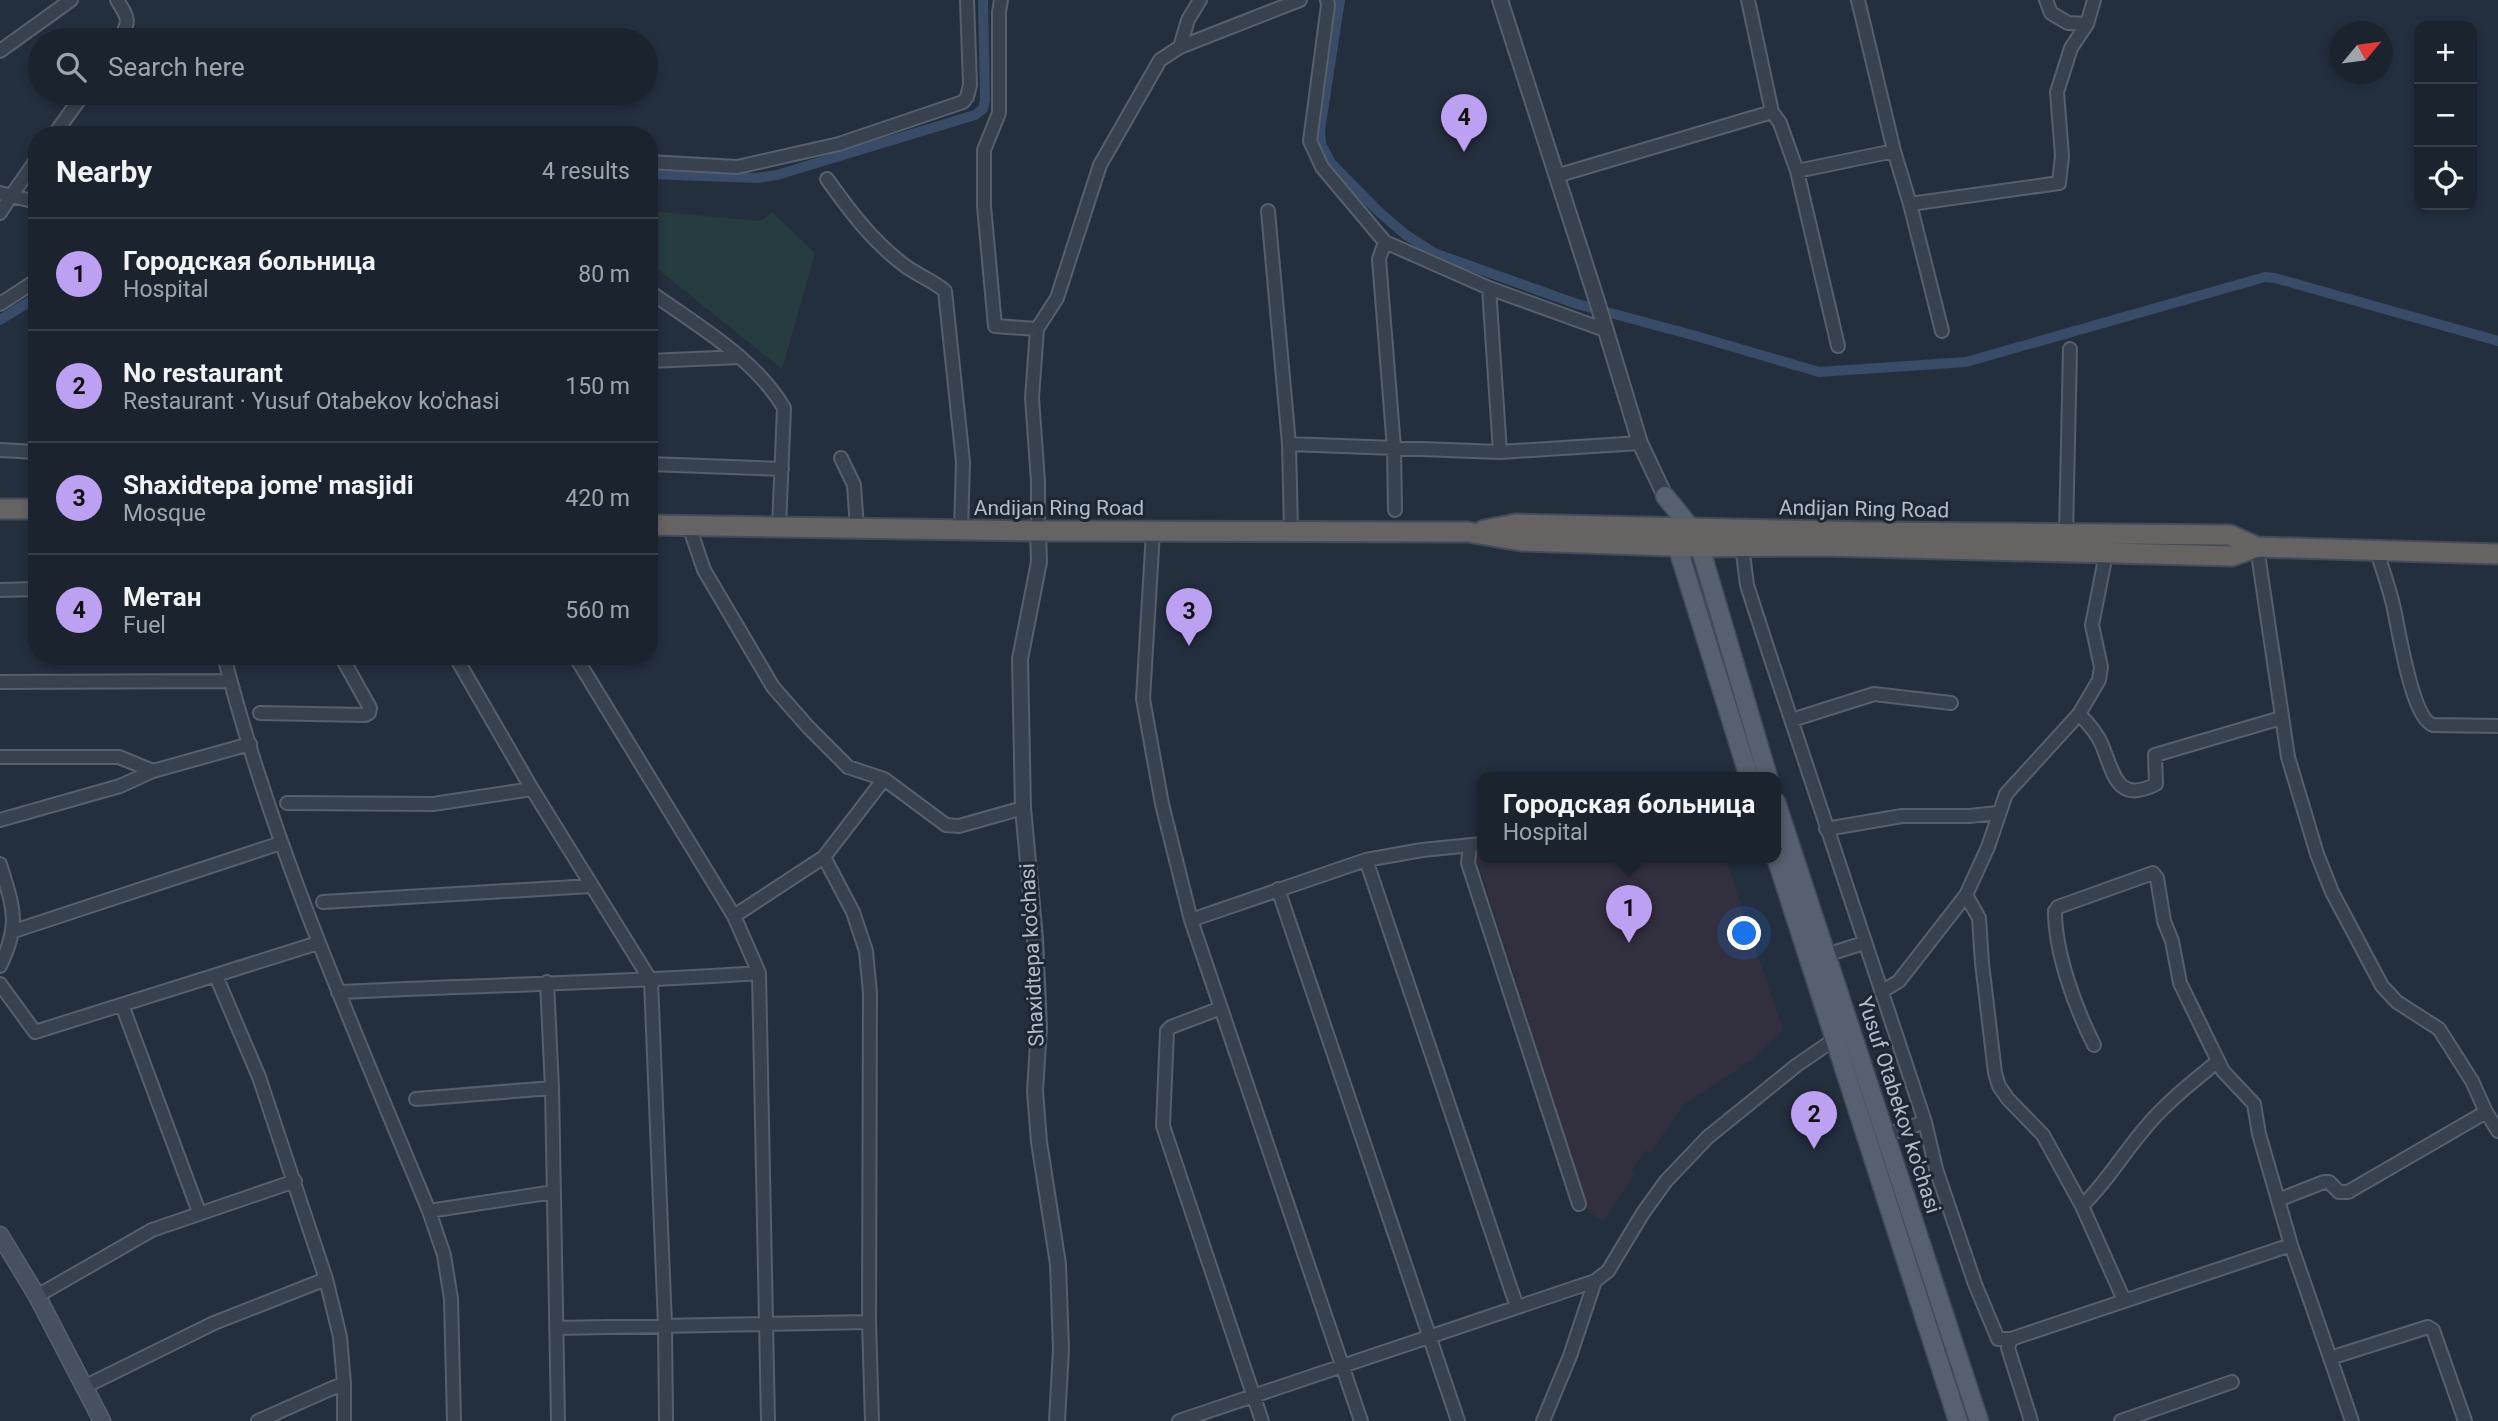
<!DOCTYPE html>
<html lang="en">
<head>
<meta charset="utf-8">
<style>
  body { margin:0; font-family:Roboto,sans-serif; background:#242b36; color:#f1f3f6 }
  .controls { position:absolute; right:21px; top:21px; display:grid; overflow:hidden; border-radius:14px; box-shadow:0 4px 10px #0003 }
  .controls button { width:63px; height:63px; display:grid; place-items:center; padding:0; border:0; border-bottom:2px solid #39404a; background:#1b232e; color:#f1f3f6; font:35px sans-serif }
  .compass { position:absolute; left:2330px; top:21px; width:63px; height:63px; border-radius:50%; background:#1b232e; box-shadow:0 4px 10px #0003; rotate:61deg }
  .you { position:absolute; left:1745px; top:934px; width:24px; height:24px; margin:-18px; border:5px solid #fff; border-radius:50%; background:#1a73e8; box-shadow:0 0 0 10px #1a73e833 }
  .badge { display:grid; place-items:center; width:46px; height:46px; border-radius:50%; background:#bca0f2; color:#111; font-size:23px; font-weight:700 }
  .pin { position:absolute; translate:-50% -58px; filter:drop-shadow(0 2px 4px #0008) }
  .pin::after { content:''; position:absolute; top:37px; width:24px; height:21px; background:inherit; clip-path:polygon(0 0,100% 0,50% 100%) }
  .popup { position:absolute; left:1477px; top:772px; width:304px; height:91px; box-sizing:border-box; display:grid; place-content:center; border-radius:14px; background:#1b232e; filter:drop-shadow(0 2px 5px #0005); font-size:23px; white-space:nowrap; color:#a0a4aa }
  .popup b { font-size:26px; color:#f1f3f6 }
  .popup::after { content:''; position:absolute; left:50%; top:100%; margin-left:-14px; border:14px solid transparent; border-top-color:#1b232e }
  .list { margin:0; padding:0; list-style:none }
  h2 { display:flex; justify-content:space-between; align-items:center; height:91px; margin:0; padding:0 28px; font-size:30px }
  h2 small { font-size:23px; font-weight:400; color:#a0a4aa }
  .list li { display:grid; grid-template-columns:46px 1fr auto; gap:21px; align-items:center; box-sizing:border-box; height:112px; padding:0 28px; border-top:2px solid #39404a }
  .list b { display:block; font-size:26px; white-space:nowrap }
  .list p { margin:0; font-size:23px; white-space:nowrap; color:#a0a4aa }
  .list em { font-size:23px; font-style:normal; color:#a0a4aa }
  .icon { flex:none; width:38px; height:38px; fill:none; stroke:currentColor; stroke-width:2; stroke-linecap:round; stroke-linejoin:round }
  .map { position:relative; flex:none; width:2498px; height:1421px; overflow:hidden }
  .search { position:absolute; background:#1b232e; box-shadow:0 4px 10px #0003; left:28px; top:28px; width:630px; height:77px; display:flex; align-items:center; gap:18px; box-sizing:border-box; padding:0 24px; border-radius:38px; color:#a0a4aa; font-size:26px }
  .panel { position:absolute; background:#1b232e; box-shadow:0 4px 10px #0003; left:28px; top:126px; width:630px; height:539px; border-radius:28px }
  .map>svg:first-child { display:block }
  .medical { fill:#32303f }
  .green { fill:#263c3f }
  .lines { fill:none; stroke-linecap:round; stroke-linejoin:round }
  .canal { stroke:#394c67; stroke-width:10 }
  .minor-casing { stroke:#565f6c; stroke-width:16 }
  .tertiary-casing { stroke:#565f6c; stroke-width:18 }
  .secondary-casing { stroke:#565f6c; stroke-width:19 }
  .primary-casing { stroke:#414a57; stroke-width:21 }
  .trunk-casing { stroke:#434c59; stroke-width:23 }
  .minor { stroke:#38414e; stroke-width:12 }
  .tertiary { stroke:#38414e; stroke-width:14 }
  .secondary { stroke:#465061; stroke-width:16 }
  .primary { stroke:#56606e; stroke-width:18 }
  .trunk { stroke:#656462; stroke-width:19 }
  .labels { text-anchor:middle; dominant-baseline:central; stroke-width:6; stroke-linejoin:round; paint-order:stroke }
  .street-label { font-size:21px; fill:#b4bcc9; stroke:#1d2633 }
</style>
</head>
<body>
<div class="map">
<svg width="2498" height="1421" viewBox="0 0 2498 1421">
  <rect width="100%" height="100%" fill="#242f3e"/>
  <path class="medical" d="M1482 854V857H1725L1783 1030 1752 1060 1684 1104 1650 1153 1645 1150 1631 1171 1635 1174 1603 1221 1589 1212 1476 856Z"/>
  <path class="green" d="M649 211 761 221 772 212 815 253 782 369 649 262Z"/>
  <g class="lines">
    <path class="canal" d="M1340 0 1320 130 1321 144 1331 163 1378 211 1406 235 1434 253 1577 304 1696 336 1819 372 1966 362 2265 277 2275 278 2498 341
      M649 174 758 178 777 175 975 115 983 109 985 100 983 0
      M0 320 37 297"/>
    <defs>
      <path id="minor" d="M117 0C129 19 130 20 120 40
        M1001 0 999 12V113L984 150V206L995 326 1037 329
        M1327 0 1328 5 1310 141 1322 167 1385 242 1489 288 1605 330
        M1748 0 1772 112
        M1858 0 1894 151
        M2046 0 2051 13 2068 23 2087 24
        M1180 47 1188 20 1200 0
        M0 51 71 0
        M54 135 84 93
        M649 162 737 167 839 144 963 102 967 97 970 85 967 0
        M1797 171 1838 346
        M1556 176 1772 112 1780 123 1797 171 1894 151 1910 204 2059 183 2062 156 2057 92 2071 48 2087 24 2094 0
        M827 179C850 211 872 241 904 265 917 275 932 280 945 291L963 462 961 530
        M0 193 11 196 37 159
        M1910 204 1942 331
        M1268 211 1289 444
        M0 213 11 196 37 202
        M1385 242 1379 259 1394 448 1395 510
        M1489 288 1500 452
        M649 291C696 325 754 357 784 408L779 527
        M0 304 37 280
        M649 361 740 357
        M0 450 37 452
        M841 458 854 485 857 528
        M649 464 782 469
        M689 526 704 570 773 687 809 728 848 767 884 779 946 825 959 826 1023 808
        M1038 531V481L1032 398 1037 329 1057 298 1100 165 1160 60 1180 47 1300 0
        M1291 531 1289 444 1500 452 1640 443
        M1153 532 1143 699 1162 804 1191 920 1361 1421
        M2066 535 2070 349
        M1742 546 1747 585 1767 647 1925 1122 1936 1169 1975 1284 1998 1339H2011L2291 1245
        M2257 547 2288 757 2317 854 2332 892 2382 986 2397 1002 2439 1029 2472 1081 2486 1112 2498 1131
        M2377 552C2383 571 2390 590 2394 609 2399 631 2412 719 2433 725L2498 726
        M0 590 37 589
        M224 656C273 848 354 1029 429 1211L444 1255 451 1299 454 1421
        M455 656 532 789 651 981 665 1325 666 1421
        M575 656 734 916 759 973 768 1421
        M0 682 230 681
        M260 713 365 715 369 713 370 708 341 656
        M2079 714C2088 723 2097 733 2102 745 2114 774 2117 804 2156 784L2155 755 2281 718
        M1792 720 1874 694 1951 703
        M0 757H119L153 771 120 786 0 820
        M153 771 250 744
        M287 803 433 804 532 789
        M1826 829 1902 816H1969L1998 813
        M1470 846 1468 863 1579 1204
        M824 857 884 779
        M1366 860 1517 1307
        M0 864C13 907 21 923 0 966
        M1278 889 1458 1421
        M1966 895 1979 918 1982 963 1995 1073 1999 1086 2008 1099 2043 1135 2082 1206 2124 1300
        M323 902 591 886
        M734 916 824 857 853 912 866 951 870 993 869 1322 872 1421
        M1191 920 1366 860 1422 850 1482 844
        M14 931 281 843
        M1826 955 1864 943
        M547 982 552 1088 558 1421
        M0 984 35 1032 318 943
        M338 992C479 985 619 983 759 973
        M1881 992 1899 981 1966 895 1988 847 2006 794 2079 714 2099 680 2101 667 2092 625 2106 554
        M122 1005 199 1212
        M1221 1008 1171 1027 1167 1031 1163 1126 1262 1421
        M2094 1045C2075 1007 2055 953 2055 911L2058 907 2153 873 2157 878 2164 921 2172 941 2180 983 2223 1071 2254 1104 2259 1134 2291 1245 2352 1421
        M416 1099 552 1088
        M1885 1135 1925 1122
        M2278 1200 2324 1182H2329L2339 1192H2348L2486 1112
        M2082 1206C2105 1184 2121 1157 2141 1133 2162 1106 2191 1083 2217 1062
        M429 1211 554 1192
        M326 1279 340 1337 344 1383V1421
        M37 1296 152 1230 295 1181
        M556 1328 869 1322
        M2011 1339 2008 1348 2031 1421
        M2330 1358 2428 1327 2433 1330 2465 1421
        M84 1387 214 1323 326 1279 259 1077 216 976
        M258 1421 344 1383
        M1179 1421 1595 1281 1608 1271 1643 1213 1666 1181 1708 1137 1797 1065 1835 1039
        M1543 1421 1570 1356 1595 1281
        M2121 1421 2232 1382"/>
      <path id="tertiary" d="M1500 0 1596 298 1640 443 1665 496
        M1038 531 1039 562 1020 659 1023 808 1035 938 1039 1028 1035 1091 1039 1142 1058 1264 1061 1349 1057 1421"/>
      <path id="secondary" d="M0 1235 37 1296 102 1421"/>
      <path id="primary" d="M1665 496 1691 528 1700 547 1768 777
        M1673 533 1749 777
        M1776 802 1979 1421
        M1776 857 1958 1421"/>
      <path id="trunk" d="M0 509H37
        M649 525 1038 531 1468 532 1521 541 1700 547 1822 546 2232 556 2257 547
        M1484 530 1516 524 1870 532 2230 535 2257 547 2498 554"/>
    </defs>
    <use href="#minor" class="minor-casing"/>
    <use href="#tertiary" class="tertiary-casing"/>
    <use href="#secondary" class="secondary-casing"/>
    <use href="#primary" class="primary-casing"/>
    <use href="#trunk" class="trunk-casing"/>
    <use href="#minor" class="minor"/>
    <use href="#tertiary" class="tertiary"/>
    <use href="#secondary" class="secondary"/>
    <use href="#primary" class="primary"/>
    <use href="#trunk" class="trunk"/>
  </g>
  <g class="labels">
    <g class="street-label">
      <text x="1059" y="508">Andijan Ring Road</text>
      <text transform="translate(1864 509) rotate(1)">Andijan Ring Road</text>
      <text transform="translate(1032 955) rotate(-93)">Shaxidtepa ko'chasi</text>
      <text transform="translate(1899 1105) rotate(72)">Yusuf Otabekov ko'chasi</text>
    </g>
  </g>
</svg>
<div class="controls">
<button>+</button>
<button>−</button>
<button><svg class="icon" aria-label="locate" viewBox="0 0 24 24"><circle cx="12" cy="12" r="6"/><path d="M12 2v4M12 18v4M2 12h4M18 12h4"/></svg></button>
</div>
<svg class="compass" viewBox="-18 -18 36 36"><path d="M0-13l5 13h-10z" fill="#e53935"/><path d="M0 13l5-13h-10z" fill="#a0a4aa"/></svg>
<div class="you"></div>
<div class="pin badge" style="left:1629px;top:943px">1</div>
<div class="popup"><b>Городская больница</b>Hospital</div>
<div class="pin badge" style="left:1814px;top:1149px">2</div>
<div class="pin badge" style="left:1189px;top:646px">3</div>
<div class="pin badge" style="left:1464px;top:152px">4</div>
<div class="search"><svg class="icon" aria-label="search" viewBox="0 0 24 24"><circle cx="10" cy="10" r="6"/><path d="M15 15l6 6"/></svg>Search here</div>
<section class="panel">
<h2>Nearby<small>4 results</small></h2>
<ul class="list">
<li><span class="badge">1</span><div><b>Городская больница</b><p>Hospital</p></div><em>80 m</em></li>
<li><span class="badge">2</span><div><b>No restaurant</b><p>Restaurant · Yusuf Otabekov ko'chasi</p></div><em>150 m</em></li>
<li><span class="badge">3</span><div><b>Shaxidtepa jome' masjidi</b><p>Mosque</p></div><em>420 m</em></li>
<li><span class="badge">4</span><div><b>Метан</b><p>Fuel</p></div><em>560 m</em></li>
</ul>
</section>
</div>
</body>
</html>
